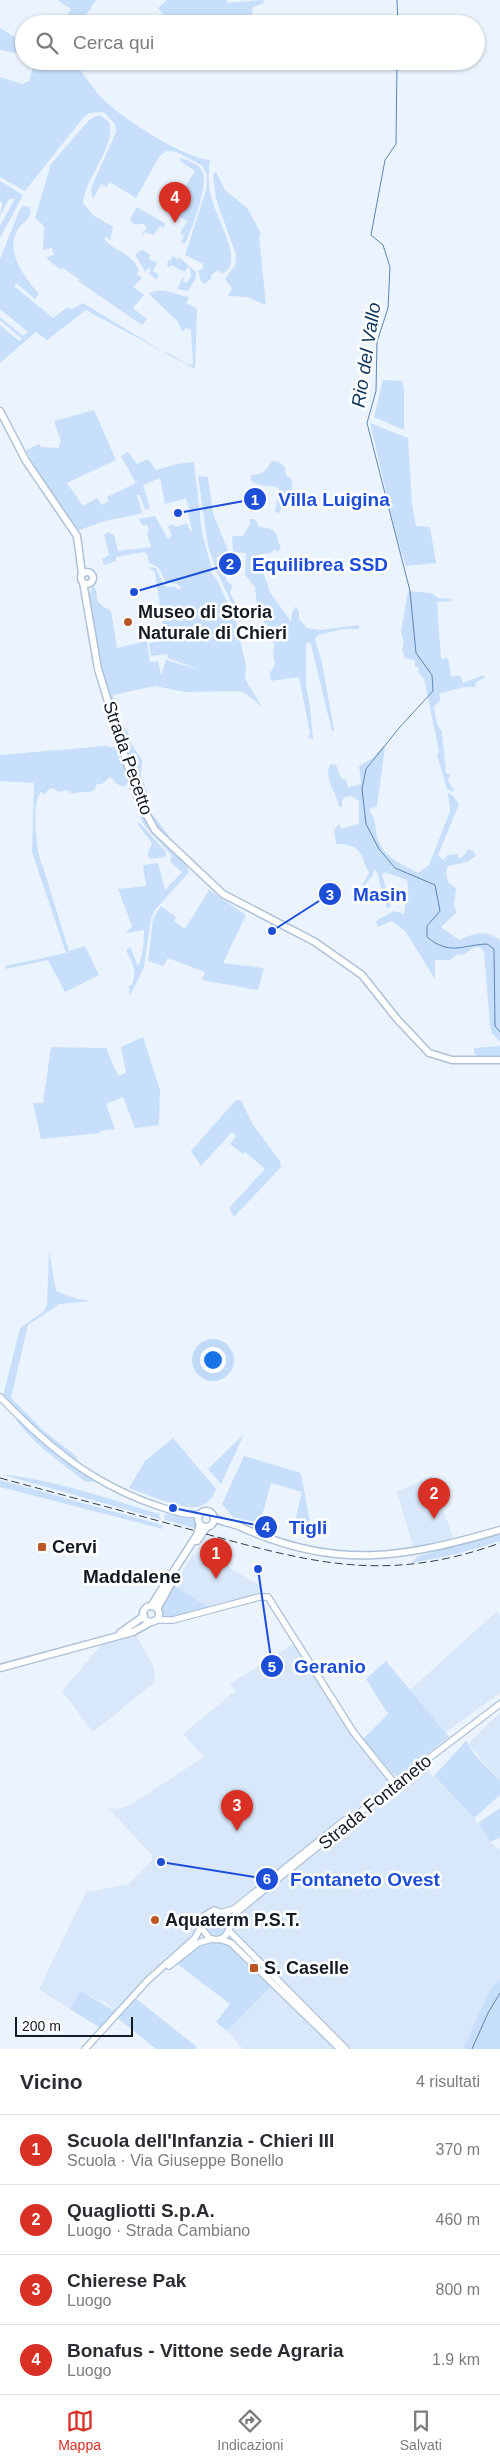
<!DOCTYPE html>
<html lang="it">
<head>
<meta charset="utf-8">
<style>
  body { margin:0; font-family:Helvetica,sans-serif; background:#f2f2f3; color:#2b2b33 }
  .scale { position:absolute; left:15px; bottom:12px; width:118px; box-sizing:border-box; padding-left:5px; border:2px solid #141b24; border-top:0; font-size:14px; line-height:18px; white-space:nowrap; color:#141b24; -webkit-text-stroke:4px #fff; paint-order:stroke }
  .you { position:absolute; left:212px; top:1359px; width:18px; height:18px; margin:-12px; border:4px solid #fff; border-radius:50%; background:#1a73e8; box-shadow:0 0 0 8px #1a73e833 }
  .badge { display:grid; place-items:center; width:32px; height:32px; border-radius:50%; background:#d93025; color:#fff; font-size:16px; font-weight:700 }
  .pin { position:absolute; translate:-50% -41px; filter:drop-shadow(0 1px 2px #0008) }
  .pin::after { content:''; position:absolute; top:26px; width:18px; height:15px; background:inherit; clip-path:polygon(0 0,100% 0,50% 100%) }
  .list { margin:0; padding:0; list-style:none }
  h2 { display:flex; justify-content:space-between; align-items:center; height:65px; margin:0; padding:0 20px; font-size:21px }
  h2 small { font-size:16px; font-weight:400; color:#7c7c81 }
  .list li { display:grid; grid-template-columns:32px 1fr auto; gap:15px; align-items:center; box-sizing:border-box; height:70px; padding:0 20px; border-top:1px solid #e1e1e2 }
  .list b { display:block; font-size:19px; white-space:nowrap }
  .list p { margin:0; font-size:16px; white-space:nowrap; color:#7c7c81 }
  .list em { font-size:16px; font-style:normal; color:#7c7c81 }
  .icon { flex:none; width:28px; height:28px; fill:none; stroke:currentColor; stroke-width:2; stroke-linecap:round; stroke-linejoin:round }
  .map { position:relative; flex:none; width:500px; height:2049px; overflow:hidden }
  .search { position:absolute; background:#fff; box-shadow:0 1px 4px #0004; left:15px; right:15px; top:15px; height:55px; display:flex; align-items:center; gap:12px; box-sizing:border-box; padding:0 18px; border-radius:28px; color:#7c7c81; font-size:19px }
  .sheet { height:345px; background:#fff }
  nav { display:flex; justify-content:space-around; align-items:center; box-sizing:border-box; height:70px; border-top:1px solid #e1e1e2; background:#fff; font-size:14px; color:#7c7c81 }
  nav a { display:grid; justify-items:center; gap:2px }
  nav .on { color:#d93025 }
  .map>svg:first-child { display:block }
  .built { fill:#d8e8fa }
  .green { fill:#c7dffa }
  .lines { fill:none; stroke-linecap:round; stroke-linejoin:round }
  .stream { stroke:#5c86b4; stroke-width:1 }
  .tertiary-casing { stroke:#adc1d8; stroke-width:8 }
  .secondary-casing { stroke:#adc1d8; stroke-width:9 }
  .tertiary { stroke:#fff; stroke-width:5.5 }
  .secondary { stroke:#fff; stroke-width:6 }
  .rail { stroke:#363d46; stroke-width:1; stroke-dasharray:8 4; stroke-linecap:butt }
  .poi-dot { fill:#bc5725; stroke:#fff; stroke-width:2 }
  .labels { text-anchor:middle; dominant-baseline:central; stroke-width:5; stroke-linejoin:round; paint-order:stroke }
  .poi-label { font-size:18px; font-weight:bold; fill:#141b24; stroke:#fff; text-anchor:start }
  .street-label { font-size:18px; fill:#141b24; stroke:#fff }
  .water-label { font-size:19px; font-style:italic; fill:#123a61; stroke:#fff }
  .neighbourhood-label { font-size:19px; font-weight:bold; fill:#141b24; stroke:#fff }
  .leader { fill:none; stroke:#1d4ed8; stroke-width:2 }
  .callout-dot { fill:#1d4ed8; stroke:#fff; stroke-width:2 }
  .mark-label { font-size:15px; text-anchor:middle; font-weight:bold; fill:#fff }
  .callout-label { font-size:19px; text-anchor:middle; font-weight:bold; fill:#1d4ed8; stroke:#fff; stroke-width:5; stroke-linejoin:round; paint-order:stroke }
</style>
</head>
<body>
<div class="map">
<svg width="500" height="2049" viewBox="0 0 500 2049">
  <rect width="100%" height="100%" fill="#ebf4fe"/>
  <path class="built" d="M431 1476 454 1540 414 1549 397 1492Z
    M202 1551 260 1586 259 1593 209 1608 177 1588 183 1580 180 1575 193 1555Z
    M497 1611 500 1616V1693L445 1733 410 1690Z
    M136 1635 154 1667 155 1682 93 1732 62 1691 102 1644Z
    M296 1642 347 1728 395 1787 424 1767 474 1818 490 1842 500 1850V1979L490 1989 464 2049H243L227 2031 267 1988 176 1962 134 1997 115 2016V2011L104 2001 101 2002 80 1991 70 2009 39 1989 86 1892 129 1884 152 1860V1855L108 1808 118 1809 130 1805 204 1757 183 1734 235 1691 230 1684Z
    M500 1712V1781L468 1744Z"/>
  <path class="green" d="M57 0H96L80 24H62L71 9Z
    M167 0H226L228 3 263 0 264 3 253 7 251 24H170L158 8Z
    M0 28 24 43V55L0 50Z
    M35 61H73C84 74 92 88 104 100 123 119 184 158 210 160 208 173 208 187 212 199 216 218 240 254 228 270L222 274 218 270 211 275V279L204 284 201 281 198 271 203 269V264L185 255 206 190 207 176 203 166 177 152 166 151 159 157 136 198 110 182 107 187 101 184 93 199 91 191 92 186 116 132 115 124 104 112 89 113 83 118 25 191 0 177V77L22 84 29 81Z
    M97 116H101L109 122C117 146 85 177 83 203L93 215 113 227 110 241 107 237 104 238C112 252 130 250 139 270L137 274 142 278 133 287 144 295 133 308 147 319 142 325 78 281 79 279 63 268 61 270 46 258 54 254 52 248 43 250 44 226 35 218 51 164 89 120Z
    M181 158C189 161 200 164 203 173 208 186 191 231 185 244L181 242 184 236 180 233 187 221 170 211 195 171 180 161Z
    M216 172 225 190 248 209 261 234 259 236 266 305 247 297 228 296 232 288 225 279 235 265 236 255 216 199 213 174Z
    M0 181 23 195 0 238V226L15 199H9L0 216 2 203 0 201Z
    M23 206 29 207 31 213C28 221 20 224 17 231 5 253 26 279 39 294L35 299 16 283 14 286 53 318 68 307 72 309 83 303 164 352C174 353 181 364 193 365L191 330 186 328 182 332 178 322 149 294C160 285 178 296 189 297L186 303 197 309 195 369 86 310 47 340 36 332 0 363V325L19 341 22 339 0 320V317L23 336 28 332 0 309V259L20 209Z
    M137 207 166 224 163 228 160 226 154 235 144 232 142 237V232L147 229 144 224H133L130 219Z
    M142 250 151 255 149 259 157 263 153 271 159 275 157 279 149 274 151 270 148 268 145 272 135 254Z
    M173 256 177 259 179 257 196 272V278L188 291 177 289 183 277 185 278 183 281 187 283 191 276 190 269 188 267 185 272 171 265 170 267 167 266 168 260 170 261Z
    M383 380 402 381 404 389V430L374 417Z
    M94 410 116 460 67 483 83 506 97 498 102 505 109 501 107 497 136 483 121 456 128 452 137 464 148 459 156 470 176 464 194 462 202 533 212 569 211 573 216 578 236 621 246 666 245 679 262 707 245 693 237 691 185 692 155 686 113 695C117 710 120 724 130 735L129 740 142 760 141 776 149 796 148 802 152 814 179 849 178 851 155 825 139 798 100 668 87 600 93 585C102 598 89 599 111 611L117 648 147 641 150 662 158 661 161 675 166 660 200 670 168 658 167 654 151 656 149 643 165 640 155 572 148 567 156 568 164 586 176 587 178 590 182 588 177 584 166 582 158 567 149 563 147 554 144 552 116 557V561L104 565 102 559 109 555 104 534 109 532 114 535 118 551 151 547 147 534 149 530 147 525H142L139 519 155 516 168 539 172 536 168 526 173 524 176 527 187 523 190 531H192L188 512 190 511 186 498 165 504 160 478 143 485 150 508 145 510 140 495H137L142 512 140 514 105 521 77 531 41 479 26 450 39 444 41 447 58 448 61 441 54 421Z
    M370 423 408 438 412 504 416 526 430 527 436 563 406 566 395 531Z
    M271 461 279 462 285 467 286 475 292 480 291 497 287 506 282 507 279 513 275 512 279 488C269 484 261 488 251 481V475C262 474 266 472 271 461Z
    M198 476 208 477 213 513 228 551 216 558 219 571 224 572 227 581 232 586 230 593 235 603V610L217 572 208 546Z
    M250 519H255L259 527C271 528 278 530 278 543L281 546 278 552 275 549 271 553 260 554 258 558 270 592 291 622 292 613 296 606 299 612V619L307 628 320 630 359 625V629H343L318 635 315 639 322 663 334 730 332 732 311 644 308 642 306 644V686L310 707 313 739 307 737 310 734 299 677 271 681 270 673 275 664 273 651 275 644 271 641 273 629 264 623 265 613 257 609 255 587 245 575 246 553 233 552 232 536H243L250 524Z
    M408 591 431 593 438 598 452 599V601L437 602 441 659 448 658 451 677 460 675 463 683 484 675 485 677 475 683 476 687H463L439 694 441 699 434 707 437 724 442 732 446 773 450 774 448 781 454 790 453 792 447 789 437 755 439 751 424 679 418 672 419 668 415 666V660L405 658 402 650 404 643 401 632Z
    M105 746 117 748 121 756 118 759 123 762 129 782 124 787 115 783 114 780 110 777 102 784H97L94 791C86 793 80 791 72 794L67 790 58 792 53 788 49 789 44 795 41 792C31 801 36 856 43 867L69 951 85 946 99 975 65 992 48 960 6 969 5 966 66 953 32 852 34 783 0 781V755Z
    M383 746 385 747 377 806 369 810C379 823 373 832 380 844 387 859 404 865 418 873L429 865 450 811 448 793 453 796 459 804 438 855 443 860 448 855 458 854V858H462L468 849 473 851 476 856 467 862 448 866 446 872 448 882 456 888 454 906 457 912 441 927 459 940C474 933 485 929 500 940V1042L492 1033 490 1026 484 952 480 947H475L463 955 458 954 450 960H435V979L405 931 392 921 378 927 376 921 394 911 404 914 408 889 407 880 384 872 382 874 391 906 387 909 377 872 374 869 373 875 364 886 362 885 369 873C359 853 363 845 336 844L334 830 338 825H340L341 829 359 824V801L351 796 345 797 342 801V807H339C337 792 322 777 331 764L336 765 341 778 346 780 348 787 361 784 359 766 373 758Z
    M138 804C150 833 179 847 189 872L154 911 151 918 144 967 130 996 129 986 132 985C137 968 133 966 126 950L130 947 138 966C143 958 144 939 144 930L126 933 132 926 118 889 146 886 143 865 158 863 165 890 182 872 170 862 172 856 144 825 135 806Z
    M139 822 166 852 165 857 151 859 147 856 152 843 138 825Z
    M209 890 246 915 223 963 264 968 258 990 202 980 205 972 168 958 163 966 148 961 153 919 161 906 176 917 174 921 185 929Z
    M143 1037 160 1090 159 1125 135 1128 123 1097 106 1104 115 1129 100 1131V1133L41 1139 33 1103H43L51 1047 106 1048 118 1076 126 1073 121 1047Z
    M500 1046V1057H480L474 1053V1048Z
    M236 1100H241L253 1125 280 1161 281 1167 234 1217 229 1208 265 1169 245 1152 243 1154 230 1144 236 1136 232 1132 201 1166 191 1151Z
    M49 1250 56 1291 77 1299 92 1301 60 1304 28 1325 11 1398 43 1430 77 1457 76 1462 44 1437 3 1396 20 1328 43 1312 47 1305Z
    M15 1416 43 1442 96 1481 86 1482C68 1468 22 1436 15 1416Z
    M244 1434 221 1484 208 1469Z
    M173 1438 216 1489C213 1497 207 1505 197 1507 185 1510 142 1493 129 1488L145 1461Z
    M244 1456 301 1473 312 1534 293 1530 302 1492 271 1483 260 1523 233 1517 222 1504Z
    M0 1474C55 1480 106 1498 159 1514L160 1519Z
    M0 1480 162 1525 163 1529 0 1487Z
    M167 1513 193 1519 196 1522 197 1529 165 1520 164 1516Z
    M500 1535V1541C470 1551 442 1558 411 1563L418 1556Z
    M173 1585 209 1608 172 1618 164 1616 159 1609Z
    M386 1661 449 1737 400 1775 395 1776 362 1740 388 1714 366 1679Z
    M466 1741 475 1755 500 1781V1795L474 1818 434 1776Z
    M500 1808V1837L490 1842 478 1823Z
    M207 1925a10 10 0 1 1 20 0a10 10 0 1 1-20 0Z
    M207 1942 228 1944 271 1986 227 2031 216 2022 230 2004 176 1963Z
    M500 1979V2049H463L490 1989Z
    M80 1991 115 2011 100 2028 70 2009Z
    M134 1997 197 2047 195 2049H156L115 2016Z"/>
  <g class="lines">
    <path class="stream" d="M397 0 398 24
      M397 61 396 144 385 160 371 235 383 245 390 267 388 308 377 342 376 391 367 423 410 591 416 653 432 675 433 691 399 728 366 769 362 789 366 824 379 849 395 868 435 885 440 911 427 926V937C450 956 461 945 487 944L494 949 495 1026 500 1032
      M472 2049 488 2013 500 1993"/>
    <defs>
      <path id="tertiary" d="M0 1397C51 1450 96 1487 167 1509 178 1512 188 1516 200 1514
        M155 1620H173L259 1597H268L354 1733 395 1784
        M223 1912 234 1909 345 1820 353 1816
        M231 1923 226 1914 214 1910 204 1916 201 1927 209 1938C230 1946 228 1924 237 1912L395 1784 500 1704
        M229 1931 346 2049
        M219 1939 231 1943 340 2049
        M169 1966 198 1943 211 1939
        M85 2049 148 1980 195 1938 201 1927"/>
      <path id="secondary" d="M0 411 26 461 77 536 82 574
        M81 578a6 6 0 1 1 12 0a6 6 0 1 1-12 0Z
        M83 582 98 669 138 799 155 830 223 894 315 942 362 975 397 1019 429 1053 452 1060H500
        M198 1519a8 8 0 1 1 16 0a8 8 0 1 1-16 0Z
        M214 1518C223 1523 234 1523 243 1528 337 1570 404 1558 500 1530
        M197 1541 207 1527
        M151 1606 197 1535 200 1524
        M143 1614a8 8 0 1 1 16 0a8 8 0 1 1-16 0Z
        M157 1609 171 1584
        M120 1633 144 1616
        M0 1668 133 1632 151 1622"/>
    </defs>
    <use href="#tertiary" class="tertiary-casing"/>
    <use href="#secondary" class="secondary-casing"/>
    <use href="#tertiary" class="tertiary"/>
    <use href="#secondary" class="secondary"/>
    <path class="rail" d="M0 1478 196 1531
      M206 1534C315 1564 389 1583 500 1543"/>
  </g>
  <g class="poi-dot">
    <circle cx="128" cy="622" r="5"/>
    <rect x="37" y="1542" width="10" height="10" rx="2.5"/>
    <circle cx="155" cy="1920" r="5"/>
    <rect x="249" y="1963" width="10" height="10" rx="2.5"/>
  </g>
  <g class="labels">
    <g class="poi-label">
      <text x="138" y="612">Museo di Storia<tspan x="138" dy="21">Naturale di Chieri</tspan></text>
      <text x="52" y="1547">Cervi</text>
      <text x="165" y="1920">Aquaterm P.S.T.</text>
      <text x="264" y="1968">S. Caselle</text>
    </g>
    <g class="street-label">
      <text transform="translate(128 758) rotate(71)">Strada Pecetto</text>
      <text transform="translate(375 1802) rotate(-39)">Strada Fontaneto</text>
    </g>
    <g class="water-label">
      <text transform="translate(366 355) rotate(-81)">Rio del Vallo</text>
    </g>
    <g class="neighbourhood-label">
      <text x="132" y="1576">Maddalene</text>
    </g>
  </g>
  <path class="leader" d="M178 513L255 499M134 592L230 564M272 931L330 894M173 1508L266 1527M258 1569L272 1666M161 1862L267 1879"/>
  <g class="callout-dot">
    <circle cx="178" cy="513" r="5"/>
    <circle cx="134" cy="592" r="5"/>
    <circle cx="272" cy="931" r="5"/>
    <circle cx="173" cy="1508" r="5"/>
    <circle cx="258" cy="1569" r="5"/>
    <circle cx="161" cy="1862" r="5"/>
    <circle cx="255" cy="499" r="12"/>
    <circle cx="230" cy="564" r="12"/>
    <circle cx="330" cy="894" r="12"/>
    <circle cx="266" cy="1527" r="12"/>
    <circle cx="272" cy="1666" r="12"/>
    <circle cx="267" cy="1879" r="12"/>
  </g>
  <g class="mark-label">
    <text x="255" y="505">1</text>
    <text x="230" y="569">2</text>
    <text x="330" y="900">3</text>
    <text x="266" y="1532">4</text>
    <text x="272" y="1672">5</text>
    <text x="267" y="1884">6</text>
  </g>
  <g class="callout-label">
    <text x="334" y="506">Villa Luigina</text>
    <text x="320" y="571">Equilibrea SSD</text>
    <text x="380" y="901">Masin</text>
    <text x="308" y="1534">Tigli</text>
    <text x="330" y="1673">Geranio</text>
    <text x="365" y="1886">Fontaneto Ovest</text>
  </g>
</svg>
<div class="scale">200 m</div>
<div class="you"></div>
<div class="pin badge" style="left:216px;top:1579px">1</div>
<div class="pin badge" style="left:434px;top:1519px">2</div>
<div class="pin badge" style="left:237px;top:1831px">3</div>
<div class="pin badge" style="left:175px;top:223px">4</div>
<div class="search"><svg class="icon" aria-label="search" viewBox="0 0 24 24"><circle cx="10" cy="10" r="6"/><path d="M15 15l6 6"/></svg>Cerca qui</div>
</div>
<section class="sheet">
<h2>Vicino<small>4 risultati</small></h2>
<ul class="list">
<li><span class="badge">1</span><div><b>Scuola dell'Infanzia - Chieri III</b><p>Scuola · Via Giuseppe Bonello</p></div><em>370 m</em></li>
<li><span class="badge">2</span><div><b>Quagliotti S.p.A.</b><p>Luogo · Strada Cambiano</p></div><em>460 m</em></li>
<li><span class="badge">3</span><div><b>Chierese Pak</b><p>Luogo</p></div><em>800 m</em></li>
<li><span class="badge">4</span><div><b>Bonafus - Vittone sede Agraria</b><p>Luogo</p></div><em>1.9 km</em></li>
</ul>
</section>
<nav>
<a class="on"><svg class="icon" aria-label="map" viewBox="0 0 24 24"><path d="M3 6l6-2 6 2 6-2v14l-6 2-6-2-6 2zM9 4v14M15 6v14"/></svg>Mappa</a>
<a><svg class="icon" aria-label="directions" viewBox="0 0 24 24"><path d="M12 3l9 9-9 9-9-9zM9 14v-3h6M13 9l2 2-2 2"/></svg>Indicazioni</a>
<a><svg class="icon" aria-label="saved" viewBox="0 0 24 24"><path d="M7 4h10v16l-5-4-5 4z"/></svg>Salvati</a>
</nav>
</body>
</html>
